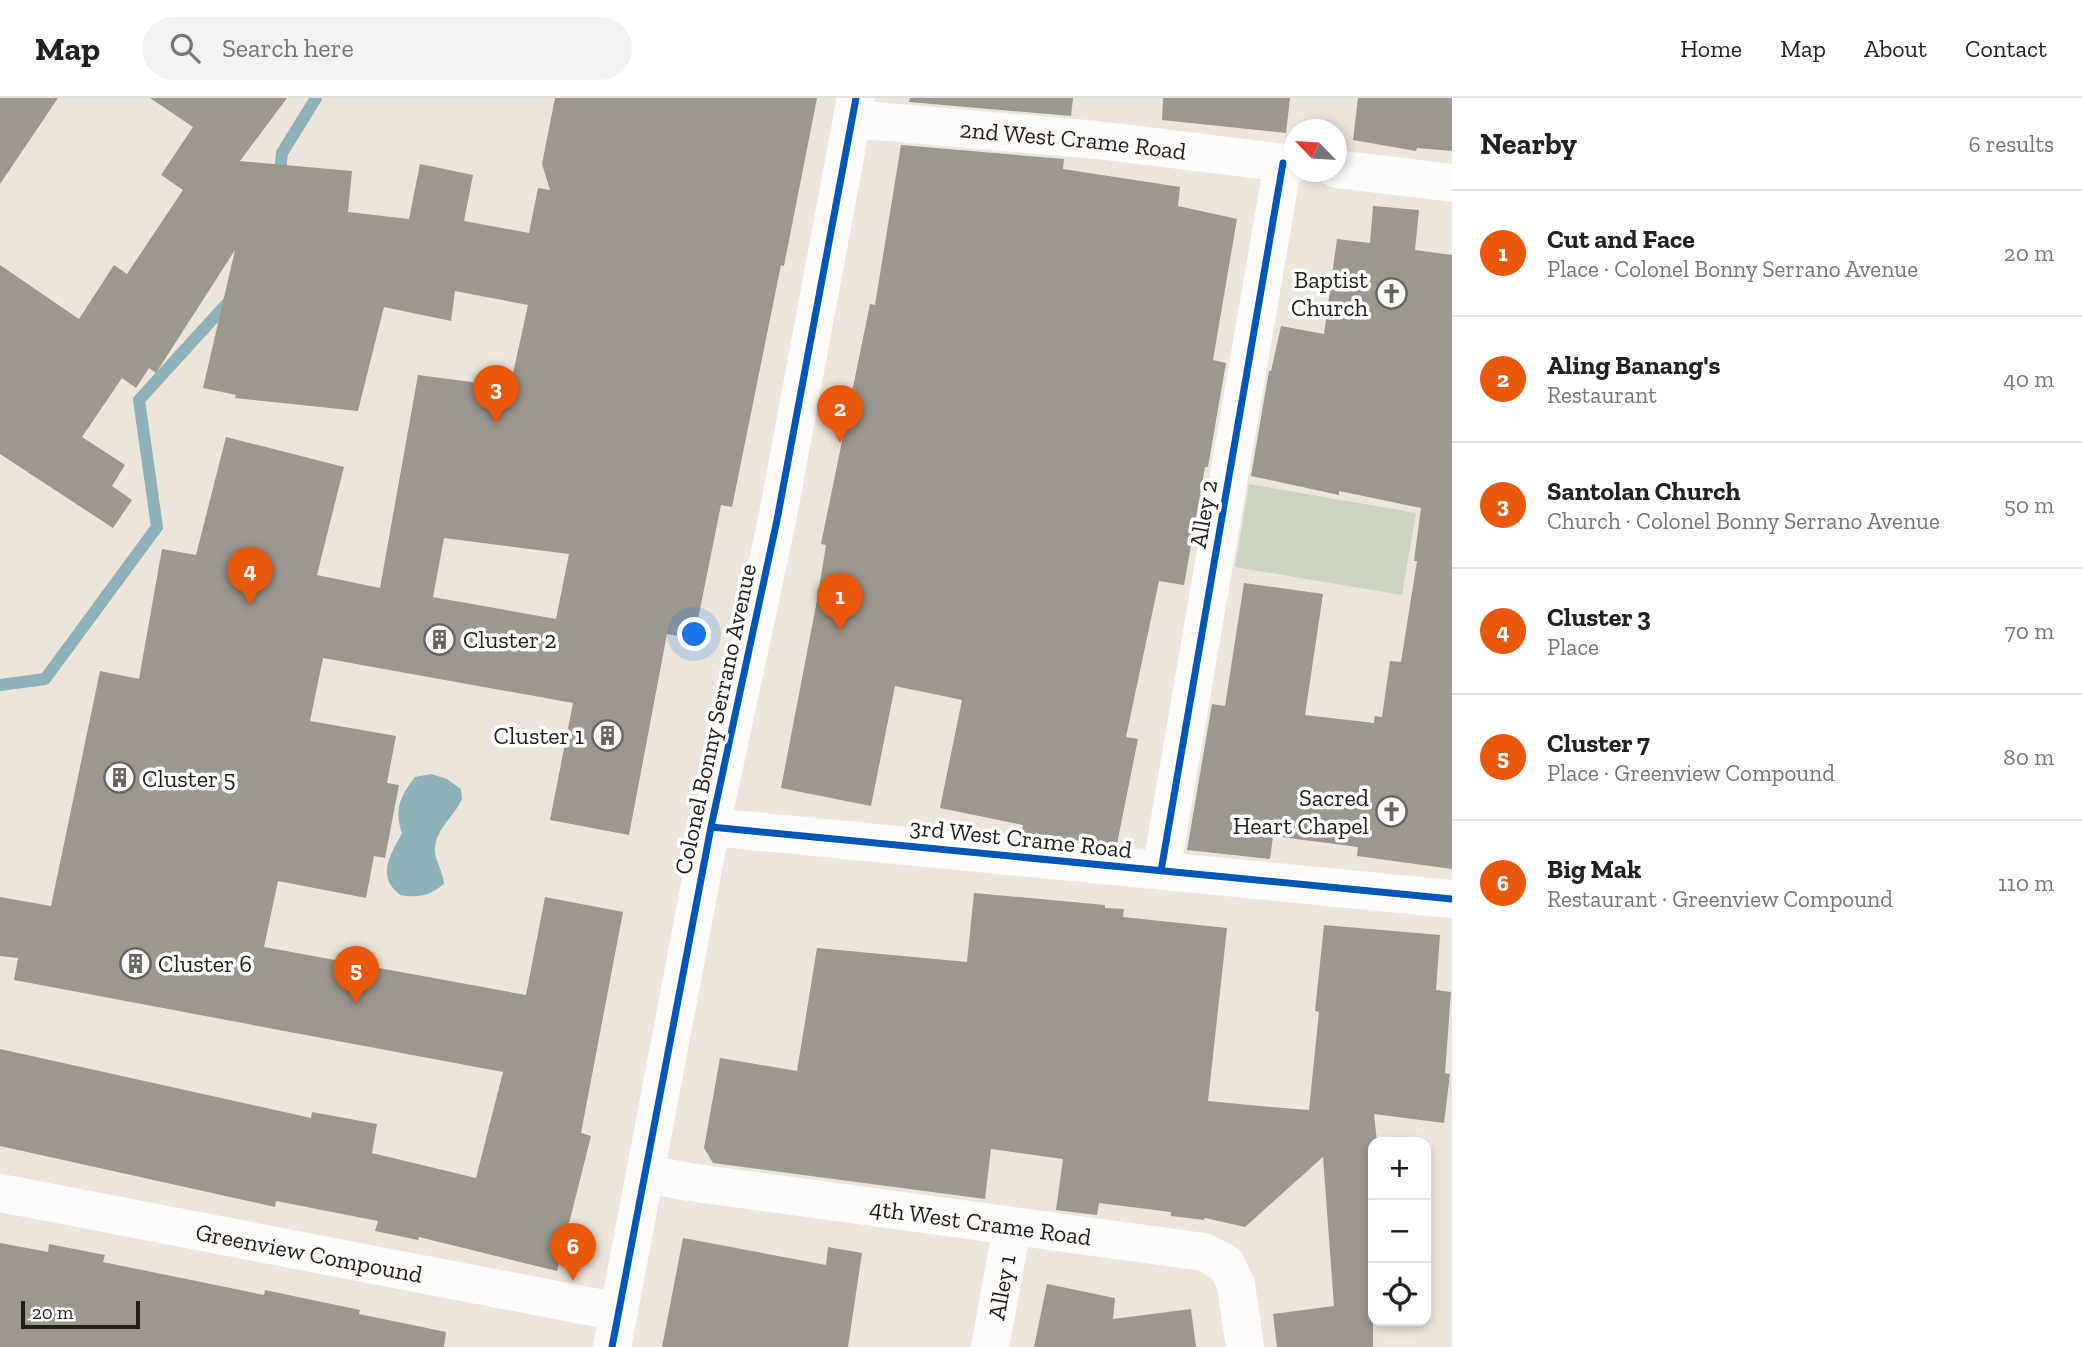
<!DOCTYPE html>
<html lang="en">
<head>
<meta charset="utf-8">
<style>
  body { margin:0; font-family:"Zilla Slab",serif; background:#f2f2f2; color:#202124 }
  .controls { position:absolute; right:21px; bottom:21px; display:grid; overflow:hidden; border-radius:14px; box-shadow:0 4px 10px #0003 }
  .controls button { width:63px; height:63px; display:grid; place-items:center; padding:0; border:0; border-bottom:2px solid #e0e0e0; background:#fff; color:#202124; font:35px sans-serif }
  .compass { position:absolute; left:1284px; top:21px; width:63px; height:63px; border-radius:50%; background:#fff; box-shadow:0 4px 10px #0003; rotate:295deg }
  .scale { position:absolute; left:21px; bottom:18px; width:119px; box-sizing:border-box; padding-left:7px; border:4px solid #211d17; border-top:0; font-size:19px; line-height:24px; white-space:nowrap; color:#211d17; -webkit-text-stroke:5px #fff; paint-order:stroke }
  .you { position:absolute; left:695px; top:537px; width:24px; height:24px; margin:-18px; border:5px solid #fff; border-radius:50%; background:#1a73e8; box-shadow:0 0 0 10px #1a73e833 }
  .badge { display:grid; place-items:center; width:46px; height:46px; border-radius:50%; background:#ea580c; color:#fff; font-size:23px; font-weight:700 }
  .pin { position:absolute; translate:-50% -58px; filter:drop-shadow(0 2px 4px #0008) }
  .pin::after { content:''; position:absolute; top:37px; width:24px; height:21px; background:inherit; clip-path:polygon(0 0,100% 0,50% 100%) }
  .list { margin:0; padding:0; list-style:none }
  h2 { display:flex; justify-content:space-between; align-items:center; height:91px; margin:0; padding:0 28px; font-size:30px }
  h2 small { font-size:23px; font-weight:400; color:#757577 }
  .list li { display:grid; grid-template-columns:46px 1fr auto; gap:21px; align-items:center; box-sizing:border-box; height:126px; padding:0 28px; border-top:2px solid #e0e0e0 }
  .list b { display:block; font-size:26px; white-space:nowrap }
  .list p { margin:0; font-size:23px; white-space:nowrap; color:#757577 }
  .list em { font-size:23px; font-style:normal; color:#757577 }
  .icon { flex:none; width:38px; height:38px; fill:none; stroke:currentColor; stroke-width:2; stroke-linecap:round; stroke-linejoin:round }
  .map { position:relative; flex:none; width:1452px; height:1249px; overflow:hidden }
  header { display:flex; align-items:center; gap:42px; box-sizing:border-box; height:98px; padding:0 35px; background:#fff; border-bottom:2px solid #e0e0e0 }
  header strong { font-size:33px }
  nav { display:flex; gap:38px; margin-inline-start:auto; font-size:24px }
  .search { width:490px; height:63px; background:#f2f2f2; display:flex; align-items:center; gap:18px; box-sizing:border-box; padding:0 24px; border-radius:38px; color:#757577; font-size:26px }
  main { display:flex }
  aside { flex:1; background:#fff }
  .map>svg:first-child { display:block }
  .green { fill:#ced4c2 }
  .water { fill:#8db3b8 }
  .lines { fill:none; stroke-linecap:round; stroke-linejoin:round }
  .stream { stroke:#8db3b8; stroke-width:12 }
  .building { fill:#9c978f; fill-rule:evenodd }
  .street { stroke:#fcfbfa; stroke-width:38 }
  .secondary { stroke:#fcfbfa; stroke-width:38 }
  .cycleway-casing { stroke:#fff; stroke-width:11 }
  .cycleway { stroke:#0057b8; stroke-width:7 }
  .labels { text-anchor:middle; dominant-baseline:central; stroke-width:7; stroke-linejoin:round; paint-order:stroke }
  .street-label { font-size:24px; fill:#211d17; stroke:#fff }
  .poi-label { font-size:24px; fill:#211d17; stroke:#fff; text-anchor:end }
</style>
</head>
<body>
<header>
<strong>Map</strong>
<div class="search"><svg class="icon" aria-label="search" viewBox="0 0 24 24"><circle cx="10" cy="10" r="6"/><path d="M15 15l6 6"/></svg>Search here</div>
<nav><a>Home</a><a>Map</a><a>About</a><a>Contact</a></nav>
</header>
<main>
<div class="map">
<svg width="1452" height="1249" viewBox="0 0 1452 1249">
  <rect width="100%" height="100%" fill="#ece5db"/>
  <path class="green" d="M1249 386 1416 415 1402 497 1235 469Z"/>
  <path class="water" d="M431 676 447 681 461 691 462 701C454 719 434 732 435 754 436 764 443 774 444 786 429 798 419 800 400 797 397 794 390 788 389 784 382 767 395 749 402 735 394 712 400 698 415 679Z"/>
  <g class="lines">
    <path class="stream" d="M279 81 282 55 316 0
      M0 587 45 581 157 429 139 302 232 200"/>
  </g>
  <path class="building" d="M0 0H58L0 86Z
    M150 0H287L240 63 352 73 348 114 409 121 420 66 473 77 464 123 529 135 538 90 550 92 542 66 555 0H817L784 168 781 167 732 409 721 407 694 541 667 536 629 737 550 722 573 605 323 560 310 623 396 638 387 685 399 687 385 760 374 758 366 800 278 783 264 849 526 897 545 799 623 814 581 1035 591 1038 557 1173 419 1139 418 1142 375 1133 378 1123 276 1103 275 1109 0 1048V951L311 1020 312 1014 377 1026 372 1055 476 1080 503 974 14 882 18 860 0 858V799L51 808 100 573 139 581 162 451 196 457 226 339 344 369 317 477 380 490 418 277 510 289 528 207 455 193 451 223 384 209 358 313 235 300 236 297 203 290 235 152 156 275 149 270 136 290 122 280 82 339 125 367 112 388 132 402 113 430 0 356V167L79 221 114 167 127 176 183 92 161 77 193 29ZM444 440 569 456 556 521 433 499Z
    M910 0H1073L1071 18 909 4Z
    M1163 0H1290L1286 35 1162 22Z
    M1358 0H1452V53L1417 50 1416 53 1353 42Z
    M901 47 1064 61 1063 71 1180 89 1178 108 1237 121 1213 262 1226 265 1208 369H1205L1184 487 1159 483 1126 639 1138 641 1117 746 1021 737 1023 727 940 710 962 602 895 588 871 708 781 690 818 497 826 447 821 446 870 206 875 207Z
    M1373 108 1419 112 1415 152 1452 157V771L1357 758 1358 749 1273 738 1270 761 1187 752 1212 606 1225 608 1244 485 1323 496 1305 617 1374 625 1375 618 1382 619 1390 563 1401 564 1417 463H1414L1421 410 1339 393V397L1251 378 1269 273H1271L1281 228 1324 236 1337 141 1370 145Z
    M974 795 1105 807V810L1124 811 1123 819 1227 830 1208 1003 1271 1009 1309 1012 1319 914 1315 913 1324 827 1440 837 1436 892 1451 894 1445 975 1450 976 1444 1025 1374 1016 1377 1044H1373V1249H1277L1273 1216 1334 1208 1323 1059 1245 1129 1205 1120 1204 1122 1171 1118V1114L1099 1105 1097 1117 1056 1112 1063 1061 991 1051 985 1101 713 1065 704 1050 720 960 797 973 817 850 967 864Z
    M683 1140 826 1167 828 1149 862 1155 848 1249H662Z
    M0 1145 48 1154 49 1146 105 1157 103 1164 264 1197 265 1192 360 1212 359 1216 446 1234 444 1249H0Z
    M1047 1186 1115 1200 1113 1221 1191 1211 1196 1249H1034Z"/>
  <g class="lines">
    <g class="street">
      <path id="s1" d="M852 21 1097 42 1294 66"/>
      <path d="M1336 71 1452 85"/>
      <path d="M711 729 1452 801"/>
      <path d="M1161 773 1283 65"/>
      <path id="s2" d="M646 1076 689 1084 1204 1154 1226 1166 1236 1187 1245 1249"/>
      <path id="s3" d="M0 1095 619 1214"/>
      <path id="s4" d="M990 1249 1012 1129"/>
    </g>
    <path class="secondary" d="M612 1249 711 729 777 422 856 0"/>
    <defs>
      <path id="cycleway" d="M711 729 1452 801
        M1161 773 1283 65
        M612 1249 711 729 777 422 856 0"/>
    </defs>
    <use href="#cycleway" class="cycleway-casing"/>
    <use href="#cycleway" class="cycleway"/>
  </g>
  <defs>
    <symbol id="church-ring" viewBox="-11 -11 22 22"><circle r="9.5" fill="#fff" stroke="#68635c" stroke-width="1.5"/><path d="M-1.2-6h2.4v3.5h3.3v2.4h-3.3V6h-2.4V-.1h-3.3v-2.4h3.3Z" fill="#68635c"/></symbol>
    <symbol id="building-ring" viewBox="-11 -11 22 22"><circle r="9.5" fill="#fff" stroke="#68635c" stroke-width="1.5"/><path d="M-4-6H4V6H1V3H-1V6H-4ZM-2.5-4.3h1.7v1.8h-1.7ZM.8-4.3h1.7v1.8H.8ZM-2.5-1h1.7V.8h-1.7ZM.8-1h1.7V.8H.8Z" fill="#68635c"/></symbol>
  </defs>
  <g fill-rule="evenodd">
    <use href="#church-ring" x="1374" y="178" width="35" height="35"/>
    <use href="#building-ring" x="422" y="524" width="35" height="35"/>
    <use href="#building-ring" x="590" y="620" width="35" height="35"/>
    <use href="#building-ring" x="102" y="662" width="35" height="35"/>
    <use href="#church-ring" x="1374" y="696" width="35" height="35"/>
    <use href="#building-ring" x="118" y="848" width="35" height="35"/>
  </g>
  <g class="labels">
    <g class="street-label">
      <text stroke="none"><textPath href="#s1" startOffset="222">2nd West Crame Road</textPath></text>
      <text transform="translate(1203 416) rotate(-80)">Alley 2</text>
      <text transform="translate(715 621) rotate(-78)">Colonel Bonny Serrano Avenue</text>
      <text transform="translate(1021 740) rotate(6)">3rd West Crame Road</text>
      <text stroke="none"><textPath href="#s2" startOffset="338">4th West Crame Road</textPath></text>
      <text stroke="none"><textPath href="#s3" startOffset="315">Greenview Compound</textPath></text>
      <text stroke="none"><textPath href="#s4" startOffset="61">Alley 1</textPath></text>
    </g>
    <g class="poi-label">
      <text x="1368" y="181">Baptist<tspan x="1368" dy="28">Church</tspan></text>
      <text x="463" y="541" text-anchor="start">Cluster 2</text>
      <text x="584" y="637">Cluster 1</text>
      <text x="142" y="680" text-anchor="start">Cluster 5</text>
      <text x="1369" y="699">Sacred<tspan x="1369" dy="28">Heart Chapel</tspan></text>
      <text x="158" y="865" text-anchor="start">Cluster 6</text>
    </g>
  </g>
</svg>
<div class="controls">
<button>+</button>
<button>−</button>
<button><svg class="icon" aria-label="locate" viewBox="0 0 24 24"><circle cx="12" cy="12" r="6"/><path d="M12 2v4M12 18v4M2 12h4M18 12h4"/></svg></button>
</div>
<svg class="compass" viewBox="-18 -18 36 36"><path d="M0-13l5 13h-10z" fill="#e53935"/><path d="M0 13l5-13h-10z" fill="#757577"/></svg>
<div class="scale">20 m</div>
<div class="you"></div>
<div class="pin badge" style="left:840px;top:533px">1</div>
<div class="pin badge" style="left:840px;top:345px">2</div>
<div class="pin badge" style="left:496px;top:325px">3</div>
<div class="pin badge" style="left:250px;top:507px">4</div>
<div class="pin badge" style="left:356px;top:906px">5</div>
<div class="pin badge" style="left:573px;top:1183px">6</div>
</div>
<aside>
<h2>Nearby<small>6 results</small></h2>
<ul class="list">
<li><span class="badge">1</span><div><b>Cut and Face</b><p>Place · Colonel Bonny Serrano Avenue</p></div><em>20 m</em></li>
<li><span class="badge">2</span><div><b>Aling Banang's</b><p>Restaurant</p></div><em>40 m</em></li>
<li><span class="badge">3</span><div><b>Santolan Church</b><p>Church · Colonel Bonny Serrano Avenue</p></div><em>50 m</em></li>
<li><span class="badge">4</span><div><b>Cluster 3</b><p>Place</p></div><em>70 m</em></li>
<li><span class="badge">5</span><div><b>Cluster 7</b><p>Place · Greenview Compound</p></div><em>80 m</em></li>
<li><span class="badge">6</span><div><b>Big Mak</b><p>Restaurant · Greenview Compound</p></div><em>110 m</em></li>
</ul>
</aside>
</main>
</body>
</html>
